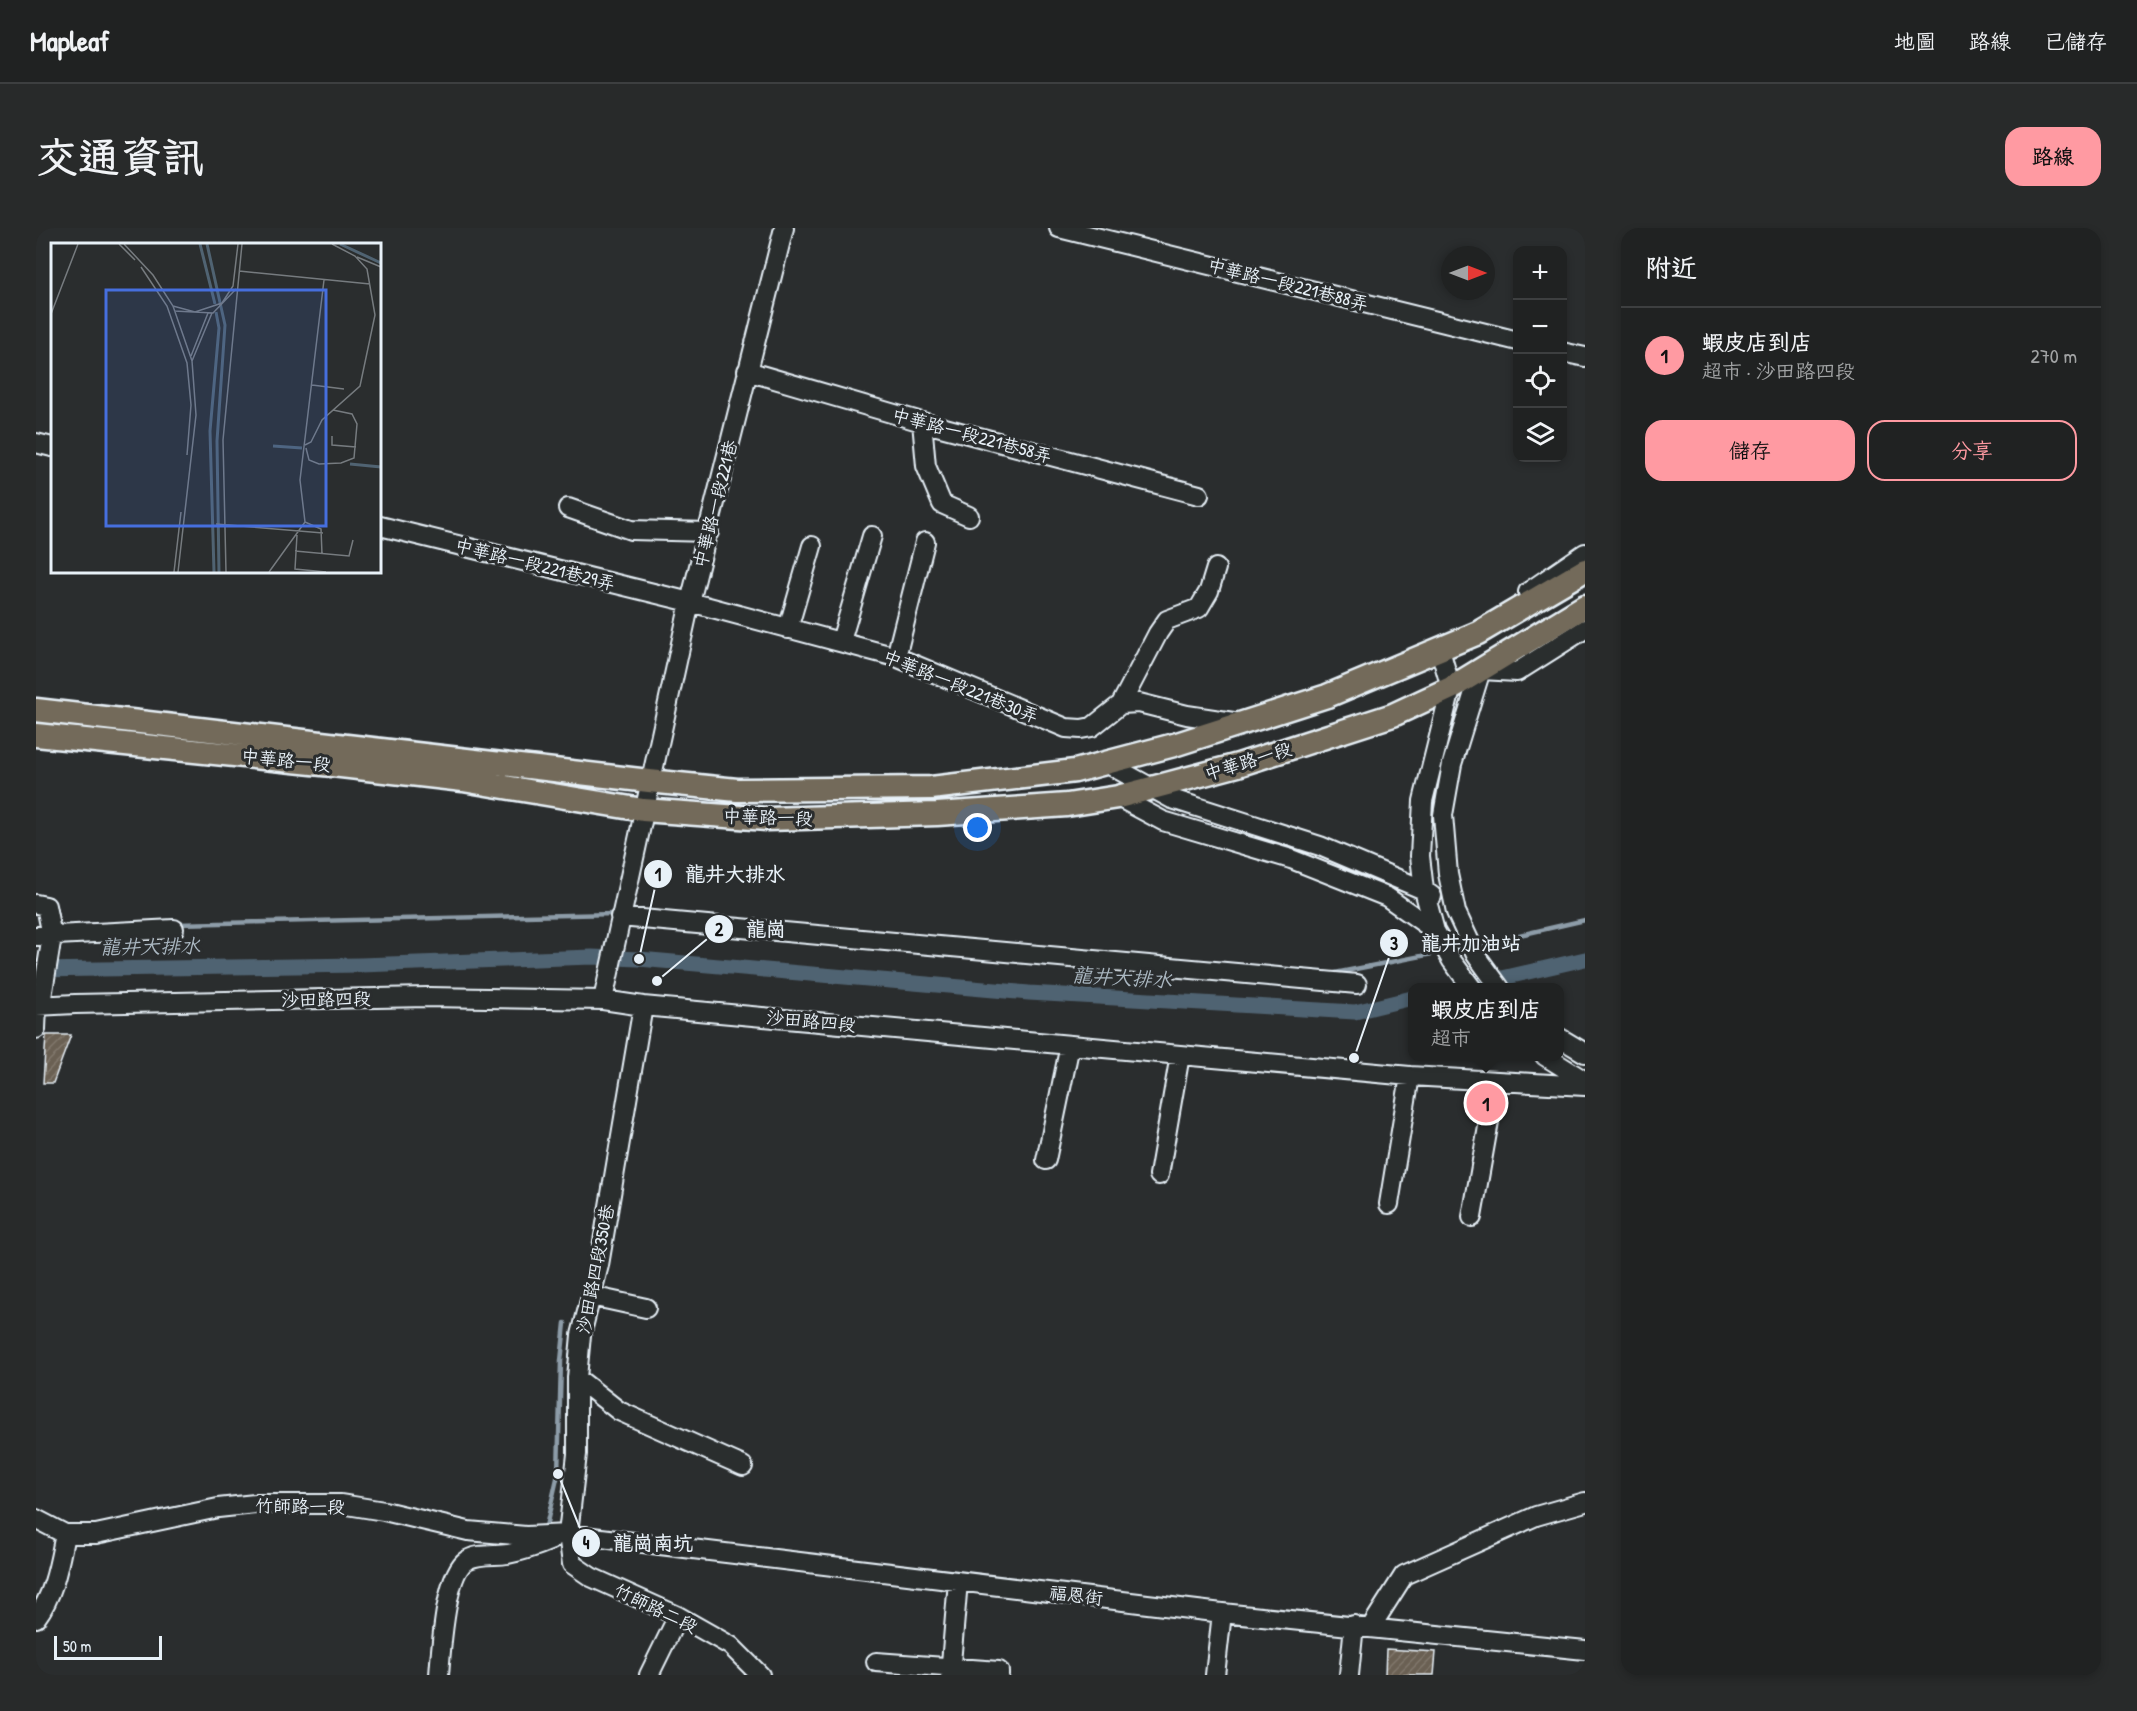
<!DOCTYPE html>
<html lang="zh-TW">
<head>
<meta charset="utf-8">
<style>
  body { margin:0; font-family:"Patrick Hand","LXGW WenKai TC",sans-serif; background:#282a2a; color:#f1f3f6 }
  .controls { position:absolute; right:18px; top:18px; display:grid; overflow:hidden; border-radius:12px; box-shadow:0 3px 9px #0003 }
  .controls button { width:54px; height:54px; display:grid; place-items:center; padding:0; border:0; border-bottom:2px solid #3d3f40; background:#202222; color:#f1f3f6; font:30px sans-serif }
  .compass { position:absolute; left:1405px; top:18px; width:54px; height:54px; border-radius:50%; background:#202222; box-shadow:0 3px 9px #0003; rotate:90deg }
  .scale { position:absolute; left:18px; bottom:15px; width:108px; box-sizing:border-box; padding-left:6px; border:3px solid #e8f1f8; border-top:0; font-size:16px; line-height:21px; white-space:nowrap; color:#e8f1f8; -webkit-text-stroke:4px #2a2d2e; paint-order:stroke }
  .you { position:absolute; left:942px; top:600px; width:21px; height:21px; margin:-15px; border:4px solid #fff; border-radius:50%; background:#1a73e8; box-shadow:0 0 0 9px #1a73e833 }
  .badge { display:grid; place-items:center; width:39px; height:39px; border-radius:50%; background:#ff9aa2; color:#111; font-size:20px; font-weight:700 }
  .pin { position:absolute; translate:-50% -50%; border:3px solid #fff; box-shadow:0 2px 6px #0006 }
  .popup { position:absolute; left:1372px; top:755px; width:156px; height:78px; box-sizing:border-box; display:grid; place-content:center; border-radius:12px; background:#202222; filter:drop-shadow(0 2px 4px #0005); font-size:20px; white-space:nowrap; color:#a2a4a5 }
  .popup b { font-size:22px; color:#f1f3f6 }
  .popup::after { content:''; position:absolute; left:50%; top:100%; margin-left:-12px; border:12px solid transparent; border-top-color:#202222 }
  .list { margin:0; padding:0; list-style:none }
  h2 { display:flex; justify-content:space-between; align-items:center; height:78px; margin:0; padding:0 24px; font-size:26px }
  h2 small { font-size:20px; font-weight:400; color:#a2a4a5 }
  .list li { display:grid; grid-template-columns:39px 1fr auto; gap:18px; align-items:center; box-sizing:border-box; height:96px; padding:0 24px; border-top:2px solid #3d3f40 }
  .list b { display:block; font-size:22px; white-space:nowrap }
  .list p { margin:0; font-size:20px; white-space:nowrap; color:#a2a4a5 }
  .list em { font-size:20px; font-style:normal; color:#a2a4a5 }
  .actions { display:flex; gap:12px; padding:18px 24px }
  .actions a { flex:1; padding:14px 0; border:2px solid #ff9aa2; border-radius:18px; text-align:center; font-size:21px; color:#ff9aa2 }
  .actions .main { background:#ff9aa2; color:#111 }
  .icon { flex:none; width:33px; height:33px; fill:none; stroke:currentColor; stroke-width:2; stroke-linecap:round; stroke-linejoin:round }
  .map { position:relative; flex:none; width:1549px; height:1447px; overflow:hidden; border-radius:18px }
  header { display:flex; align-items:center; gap:36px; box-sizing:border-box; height:84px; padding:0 30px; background:#202222; border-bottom:2px solid #3d3f40 }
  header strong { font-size:28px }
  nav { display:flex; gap:33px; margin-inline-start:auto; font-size:21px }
  .intro { display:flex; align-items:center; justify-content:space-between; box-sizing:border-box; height:144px; padding:0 36px }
  h1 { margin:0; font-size:42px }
  .button { padding:15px 27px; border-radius:18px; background:#ff9aa2; color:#111; font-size:21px; font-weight:700 }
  main { display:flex; gap:36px; padding:0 36px }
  aside { flex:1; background:#202222; border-radius:18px; box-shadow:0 3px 9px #0003 }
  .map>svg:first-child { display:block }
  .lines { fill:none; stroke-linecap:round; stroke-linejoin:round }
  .stream { stroke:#8d9ca8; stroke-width:4.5 }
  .canal { stroke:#506372; stroke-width:15 }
  .building { fill:url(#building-hatch); stroke:#e8f1f8; stroke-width:1.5 }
  .minor-casing { stroke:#e8f1f8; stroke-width:22 }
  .major-casing { stroke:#e8f1f8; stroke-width:27 }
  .minor { stroke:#2a2d2e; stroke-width:18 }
  .major { stroke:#736b5a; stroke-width:22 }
  .labels { text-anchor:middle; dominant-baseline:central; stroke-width:6; stroke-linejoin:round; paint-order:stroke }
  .street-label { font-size:18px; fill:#e8f1f8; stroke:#2a2d2e }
  .water-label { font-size:20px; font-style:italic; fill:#abb8c2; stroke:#2a2d2e }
  .inset-river { fill:none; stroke:#506372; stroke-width:3 }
  .inset-road { fill:none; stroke:#767b7f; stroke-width:1.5 }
  .view { fill:#466fde; fill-opacity:0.15; stroke:#466fde; stroke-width:3 }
  .inset-edge { fill:none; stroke:#e8f1f8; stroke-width:3 }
  .leader { fill:none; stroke:#e8f1f8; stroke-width:2 }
  .callout-dot { fill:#e8f1f8; stroke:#2a2d2e; stroke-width:2 }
  .mark-label { font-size:18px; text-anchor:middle; font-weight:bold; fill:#111 }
  .callout-label { font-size:20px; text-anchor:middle; font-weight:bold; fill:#e8f1f8; stroke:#2a2d2e; stroke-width:6; stroke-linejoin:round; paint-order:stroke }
</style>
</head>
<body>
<header>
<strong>Mapleaf</strong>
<nav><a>地圖</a><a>路線</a><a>已儲存</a></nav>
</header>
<div class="intro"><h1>交通資訊</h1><a class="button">路線</a></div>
<main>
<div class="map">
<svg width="1549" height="1447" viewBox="0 0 1549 1447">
  <defs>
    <pattern id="building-hatch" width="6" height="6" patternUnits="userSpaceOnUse" patternTransform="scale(1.5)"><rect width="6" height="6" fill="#6b6052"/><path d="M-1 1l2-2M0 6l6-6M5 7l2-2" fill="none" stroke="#80776c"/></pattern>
  </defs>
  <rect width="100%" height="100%" fill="#2a2d2e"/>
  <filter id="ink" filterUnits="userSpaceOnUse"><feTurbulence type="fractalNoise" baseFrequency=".0167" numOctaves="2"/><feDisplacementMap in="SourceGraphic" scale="12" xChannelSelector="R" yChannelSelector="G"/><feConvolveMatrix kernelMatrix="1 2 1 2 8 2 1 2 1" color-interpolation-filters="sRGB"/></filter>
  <g filter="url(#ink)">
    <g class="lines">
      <path class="stream" d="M141 696 580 686
        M1440 717 1549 692
        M1414 722 1432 718
        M1299 745 1406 724
        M509 1303 522 1246 525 1133 529 1095"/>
      <path class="canal" d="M0 742 324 737 556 729 603 731 993 765 1319 784 1376 770
        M1423 760 1549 731"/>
    </g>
    <path class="building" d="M10 807H35L17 855H7Z
      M1350 1421 1400 1424 1398 1447H1349Z"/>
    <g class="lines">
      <defs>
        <path id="minor" d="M1023 0 1482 113
          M1526 124 1549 129
          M711 143 886 194 1163 267
          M886 194 890 238 906 276 933 288
          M0 215 16 219
          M532 280 595 302 673 304
          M344 298 654 374 860 429 1030 500 1045 501 1056 499 1085 476 1122 405 1131 392 1163 380 1173 363 1180 340
          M1492 364 1549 325
          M752 401 776 318
          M805 413 836 308
          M1417 414 1404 422 1415 460 1387 573 1384 628 1388 662 1399 703 1416 733 1436 760
          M860 429 889 314
          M1085 476 1103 475 1151 487 1204 495
          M1072 536 1136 571 1284 618 1388 662 1396 668
          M1082 569 1127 593 1255 631 1351 669 1399 703
          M0 676 10 678 16 708 6 769 1 778 0 801
          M584 689 1321 756
          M0 708 138 701
          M1464 760 1440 727 1420 684 1412 646 1407 587 1416 536 1445 442 1481 444 1549 401
          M567 772 654 374 748 0
          M0 778 39 776 392 769 567 772 607 778 1374 848 1549 858
          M607 778 563 1037 545 1107 541 1150V1226L532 1306 536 1336 555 1349 642 1388 695 1418 724 1447
          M1524 810 1549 825
          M1509 828 1549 853
          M1010 932 1034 817
          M1123 947 1144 827
          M1353 976 1374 848
          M1436 989 1460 854
          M555 1068 610 1080
          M541 1150 583 1183 707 1238
          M0 1291 29 1306H60L182 1280 219 1276H305L348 1283 432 1303 490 1308 532 1306 1186 1385 1549 1422
          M0 1390C19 1365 23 1335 29 1306
          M1335 1399 1368 1347 1500 1288 1549 1274
          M840 1434 963 1443V1447
          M403 1447C405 1423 409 1345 431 1332 443 1325 459 1328 472 1326 488 1323 502 1318 516 1312
          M613 1447 642 1388
          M914 1447 922 1353
          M1179 1447 1186 1385
          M1313 1447 1318 1397"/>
        <path id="major" d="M0 482 613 553 701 562 895 560 1039 543 1138 517 1291 468 1442 405 1549 342
          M0 507 296 537 427 552 607 582 731 591 901 586 1031 577 1082 569 1202 537 1357 487 1415 460 1549 378"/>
      </defs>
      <use href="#minor" class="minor-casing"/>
      <use href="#major" class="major-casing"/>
      <use href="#minor" class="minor"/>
      <use href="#major" class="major"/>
    </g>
  </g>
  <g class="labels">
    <g class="street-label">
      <text transform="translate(1252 56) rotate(14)">中華路一段221巷88弄</text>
      <text transform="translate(936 207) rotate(15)">中華路一段221巷58弄</text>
      <text transform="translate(679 276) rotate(-76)">中華路一段221巷</text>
      <text transform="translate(499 336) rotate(14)">中華路一段221巷29弄</text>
      <text transform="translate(925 458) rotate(22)">中華路一段221巷30弄</text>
      <text transform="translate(250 532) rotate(6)">中華路一段</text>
      <text transform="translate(1212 533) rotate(-17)">中華路一段</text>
      <text transform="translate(732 589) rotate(2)">中華路一段</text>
      <text transform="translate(290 771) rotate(-1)">沙田路四段</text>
      <text transform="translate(775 793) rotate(5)">沙田路四段</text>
      <text transform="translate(559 1041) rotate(-79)">沙田路四段350巷</text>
      <text transform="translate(264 1278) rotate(1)">竹師路一段</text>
      <text transform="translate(1040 1367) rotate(7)">福恩街</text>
      <text transform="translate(620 1380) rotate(26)">竹師路二段</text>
    </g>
    <g class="water-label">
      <text transform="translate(114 718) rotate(-1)">龍井大排水</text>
      <text transform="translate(1086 749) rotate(3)">龍井大排水</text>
    </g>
  </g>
  <g transform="translate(15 15)">
    <rect width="330" height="330" fill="#2a2d2e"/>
    <path class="inset-river" d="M149 1 164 61M156 1 174 82 166 198 168 329M289 1 330 20M222 203 251 205M299 221 330 224M163 329 159 188 168 85 165 69"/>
    <path class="inset-road" d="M68 1 84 17M73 1 102 32 122 63 141 118 145 172 127 329M306 14 330 24M90 24 116 63 136 120 140 162 136 212M188 28 319 41M122 63 144 69 171 60 182 43 187 1M123 68 162 70 185 46M0 71 27 1M140 113 157 70M141 118 161 70M261 142 293 146M281 193V202L305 204M254 202 260 199 271 177 309 143 324 72 316 26 304 13 281 1M255 205 258 217 268 221 290 220 303 215 306 181 301 171 282 167M254 279 270 286 271 311M165 281 272 290M246 292 244 326 275 329M244 308 298 313 302 297M123 329 130 269M175 329 172 197 191 1M218 329 254 279 249 237 273 37"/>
    <path class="view" d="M55 47H275V283H55Z"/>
    <rect width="330" height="330" class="inset-edge"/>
  </g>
  <path class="leader" d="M603 731L622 646M621 753L683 701M1318 830L1358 715M522 1246L550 1315"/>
  <g class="callout-dot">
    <circle cx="603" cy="731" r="6"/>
    <circle cx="621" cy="753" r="6"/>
    <circle cx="1318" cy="830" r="6"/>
    <circle cx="522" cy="1246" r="6"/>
    <circle cx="622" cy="646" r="15"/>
    <circle cx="683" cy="701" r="15"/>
    <circle cx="1358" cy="715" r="15"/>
    <circle cx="550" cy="1315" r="15"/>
  </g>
  <g class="mark-label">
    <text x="622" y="653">1</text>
    <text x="683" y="708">2</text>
    <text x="1358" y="722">3</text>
    <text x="550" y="1321">4</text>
  </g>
  <g class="callout-label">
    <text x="699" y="653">龍井大排水</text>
    <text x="730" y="708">龍崗</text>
    <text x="1435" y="722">龍井加油站</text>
    <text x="617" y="1322">龍崗南坑</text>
  </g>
</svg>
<div class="controls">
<button>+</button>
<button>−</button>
<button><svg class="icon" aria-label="locate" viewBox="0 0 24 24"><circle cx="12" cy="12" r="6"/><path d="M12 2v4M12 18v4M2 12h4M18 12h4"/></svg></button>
<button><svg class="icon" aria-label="layers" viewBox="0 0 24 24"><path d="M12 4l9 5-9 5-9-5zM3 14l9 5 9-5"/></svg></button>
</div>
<svg class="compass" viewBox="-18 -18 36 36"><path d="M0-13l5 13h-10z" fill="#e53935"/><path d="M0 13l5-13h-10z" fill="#a2a4a5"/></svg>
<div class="scale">50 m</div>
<div class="you"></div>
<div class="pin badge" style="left:1450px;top:875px">1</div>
<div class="popup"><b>蝦皮店到店</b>超市</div>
</div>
<aside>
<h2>附近<small></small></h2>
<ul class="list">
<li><span class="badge">1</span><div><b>蝦皮店到店</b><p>超市 · 沙田路四段</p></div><em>270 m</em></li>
</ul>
<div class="actions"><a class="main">儲存</a><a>分享</a></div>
</aside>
</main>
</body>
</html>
